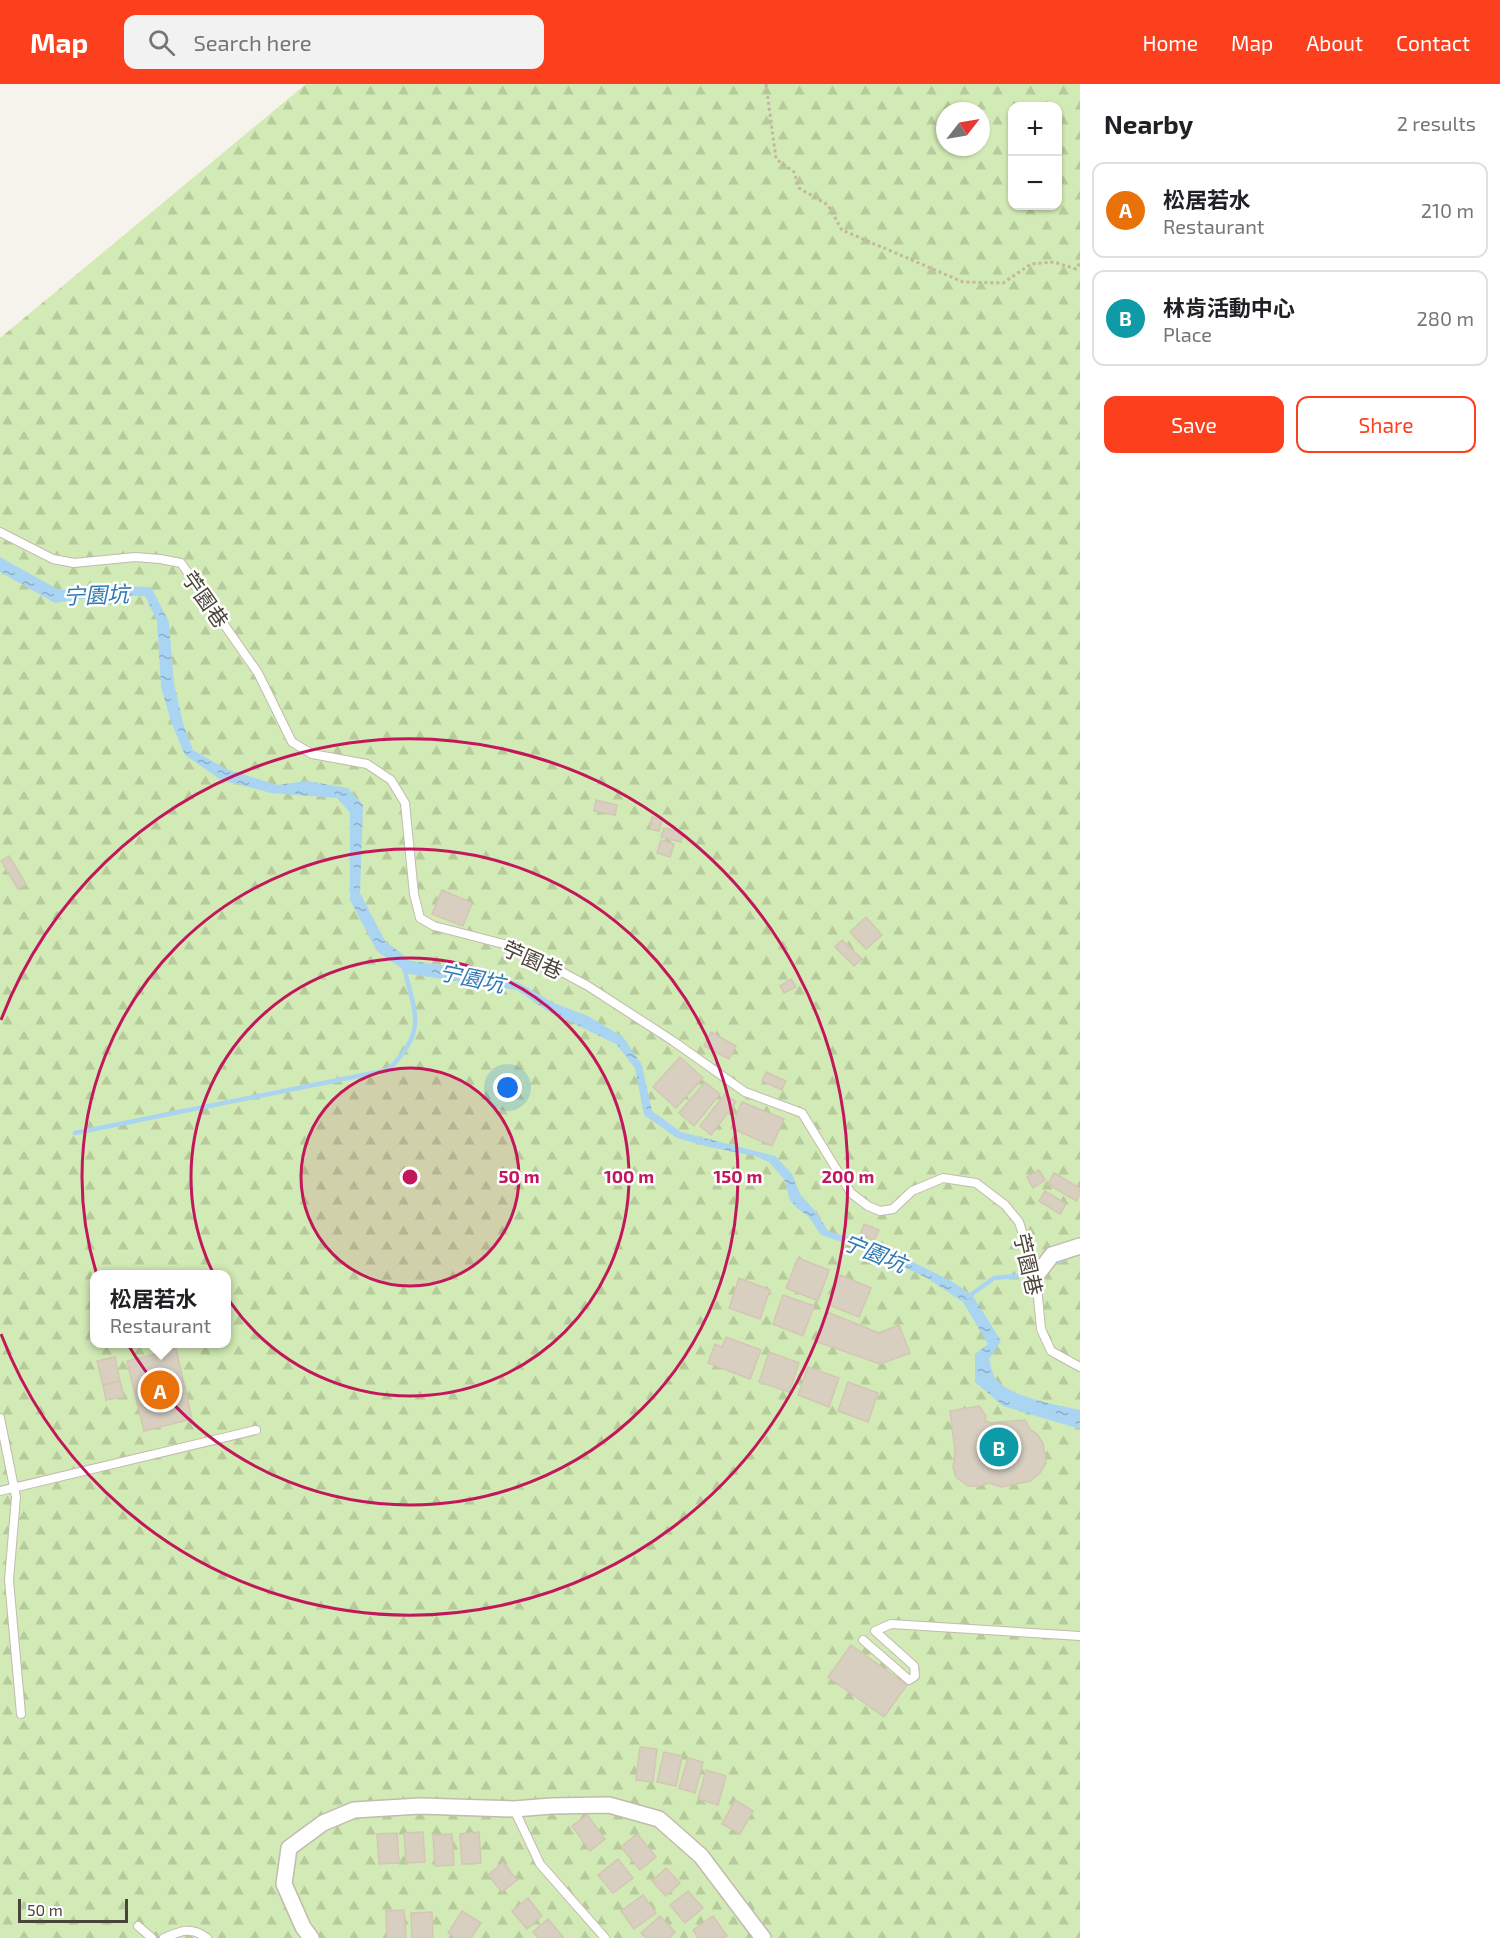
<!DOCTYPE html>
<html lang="en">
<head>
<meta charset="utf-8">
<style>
  body { margin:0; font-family:"Exo 2","Noto Sans TC",sans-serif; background:#f2f2f2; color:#202124 }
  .controls { position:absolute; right:18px; top:18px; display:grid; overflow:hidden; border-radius:12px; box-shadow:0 2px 4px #0004 }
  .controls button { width:54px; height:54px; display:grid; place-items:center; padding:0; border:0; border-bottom:2px solid #e0e0e0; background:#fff; color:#202124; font:30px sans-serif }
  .compass { position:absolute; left:936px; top:18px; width:54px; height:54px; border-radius:50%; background:#fff; box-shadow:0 2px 4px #0004; rotate:59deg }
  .scale { position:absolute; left:18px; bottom:15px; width:110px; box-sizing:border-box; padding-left:6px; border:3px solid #4b4439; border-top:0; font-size:16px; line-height:21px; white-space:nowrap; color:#4b4439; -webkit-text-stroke:4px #fff; paint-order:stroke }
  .you { position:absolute; left:508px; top:1004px; width:21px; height:21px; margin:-15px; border:4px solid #fff; border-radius:50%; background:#1a73e8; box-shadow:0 0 0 9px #1a73e833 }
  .badge { display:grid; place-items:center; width:39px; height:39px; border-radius:50%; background:#fc3f1d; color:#fff; font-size:20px; font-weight:700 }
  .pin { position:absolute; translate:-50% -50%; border:3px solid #fff; box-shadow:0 2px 6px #0006 }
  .popup { position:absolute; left:90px; top:1186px; width:141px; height:78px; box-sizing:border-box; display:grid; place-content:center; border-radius:12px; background:#fff; filter:drop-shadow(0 2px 4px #0005); font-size:20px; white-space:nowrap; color:#757577 }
  .popup b { font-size:22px; color:#202124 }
  .popup::after { content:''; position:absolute; left:50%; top:100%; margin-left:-12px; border:12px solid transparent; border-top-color:#fff }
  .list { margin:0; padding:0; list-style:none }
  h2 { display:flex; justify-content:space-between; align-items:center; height:78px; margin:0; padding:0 24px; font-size:26px }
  h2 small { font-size:20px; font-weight:400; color:#757577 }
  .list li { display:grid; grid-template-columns:39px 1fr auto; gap:18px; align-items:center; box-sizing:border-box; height:96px; margin:0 12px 12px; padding:0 12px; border:2px solid #e0e0e0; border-radius:12px }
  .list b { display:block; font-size:22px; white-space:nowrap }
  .list p { margin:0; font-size:20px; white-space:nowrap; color:#757577 }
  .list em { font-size:20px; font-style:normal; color:#757577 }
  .actions { display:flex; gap:12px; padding:18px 24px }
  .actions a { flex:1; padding:14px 0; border:2px solid #fc3f1d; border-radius:12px; text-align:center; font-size:21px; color:#fc3f1d }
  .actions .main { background:#fc3f1d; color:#fff }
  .icon { flex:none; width:33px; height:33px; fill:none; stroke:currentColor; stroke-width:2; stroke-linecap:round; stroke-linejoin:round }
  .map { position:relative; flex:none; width:1080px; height:1854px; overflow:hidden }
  header { display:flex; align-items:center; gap:36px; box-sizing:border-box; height:84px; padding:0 30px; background:#fc3f1d; color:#fff }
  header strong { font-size:28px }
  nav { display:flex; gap:33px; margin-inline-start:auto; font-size:21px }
  .search { width:420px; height:54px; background:#f2f2f2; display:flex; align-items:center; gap:15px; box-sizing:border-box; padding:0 21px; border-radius:12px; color:#757577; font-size:22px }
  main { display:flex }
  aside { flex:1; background:#fff }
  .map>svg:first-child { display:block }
  .forest { fill:url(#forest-firs); fill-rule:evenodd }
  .water { fill:url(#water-ripples) }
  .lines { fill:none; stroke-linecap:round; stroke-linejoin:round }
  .stream { stroke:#a9d4f2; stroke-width:4.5 }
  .building { fill:#d8cfc1; stroke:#d3c7b4; stroke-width:1.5 }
  .service-casing { stroke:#c2bbae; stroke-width:10 }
  .minor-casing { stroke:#c2bbae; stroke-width:18 }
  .path { stroke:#c4b79f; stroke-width:3; stroke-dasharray:3 3; stroke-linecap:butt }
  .service { stroke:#fff; stroke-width:8 }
  .minor { stroke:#fff; stroke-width:15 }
  .ring { fill:none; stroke:#c2185b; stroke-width:3 }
  .labels { text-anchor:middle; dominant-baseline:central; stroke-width:5; stroke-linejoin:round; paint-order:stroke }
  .street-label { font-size:21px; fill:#4b4439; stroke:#fff }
  .water-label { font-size:22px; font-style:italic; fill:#2e7ab2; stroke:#fff }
  .centre { fill:#c2185b; stroke:#fff; stroke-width:3 }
  .ring-label { font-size:18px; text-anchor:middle; font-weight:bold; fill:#c2185b; stroke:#fff; stroke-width:5; stroke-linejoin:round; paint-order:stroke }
</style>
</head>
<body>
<header>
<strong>Map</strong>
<div class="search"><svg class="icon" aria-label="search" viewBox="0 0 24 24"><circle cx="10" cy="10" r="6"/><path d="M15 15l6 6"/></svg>Search here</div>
<nav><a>Home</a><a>Map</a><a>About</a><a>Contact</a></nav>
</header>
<main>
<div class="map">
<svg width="1080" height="1854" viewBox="0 0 1080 1854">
  <defs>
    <pattern id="forest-firs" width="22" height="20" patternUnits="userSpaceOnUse" patternTransform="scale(1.5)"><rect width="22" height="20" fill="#d2eab5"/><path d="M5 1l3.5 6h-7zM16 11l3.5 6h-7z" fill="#b6ca9c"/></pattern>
    <pattern id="water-ripples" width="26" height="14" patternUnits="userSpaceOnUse" patternTransform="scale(1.5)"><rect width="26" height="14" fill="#a9d4f2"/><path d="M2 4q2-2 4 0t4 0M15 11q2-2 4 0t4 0" fill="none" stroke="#8caec5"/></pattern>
  </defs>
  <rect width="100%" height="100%" fill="#f6f3ec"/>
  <path class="forest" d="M306 0H1080V1854H0V254ZM1012 22H1058V122H1012ZM945 27H981V63H945ZM94 1190H226V1260H94Z"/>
  <path class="water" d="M0 473 59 506 116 502 151 503 169 538 174 600 183 639 193 666 226 685 277 701 307 697 348 704 363 721 360 809 385 857 411 877 481 886 519 899 554 919 588 932 623 953 642 981 652 1027 681 1048 775 1072 792 1090 800 1110 816 1128 828 1147 885 1164 951 1197 973 1212 1001 1257 989 1275C991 1281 992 1289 995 1294 1007 1313 1059 1321 1080 1326V1345L1003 1322 975 1298V1270L988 1260 963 1218 927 1194 864 1165 821 1151 809 1133 797 1124 790 1116 784 1095 769 1078 755 1072 709 1063 677 1054 644 1031 635 984 616 960 546 926 517 906 409 890 377 867 350 816V729L337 714 271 709 221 696 185 671 172 640 161 603 157 537 145 512 110 511 55 519 0 488Z"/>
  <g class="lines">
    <path class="stream" d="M75 1049 388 986C427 947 416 932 404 884
      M1050 1181 1069 1173
      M968 1213 994 1194 1017 1192 1033 1187"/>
  </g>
  <path class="building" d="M596 716 617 721 615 731 594 727Z
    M652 733 662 735 659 747 650 745Z
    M664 744 683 749 681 758 661 753Z
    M661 756 674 760 670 773 657 769Z
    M9 772 26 800 18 805 1 777Z
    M442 806 472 819 463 842 432 830Z
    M866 833 882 851 866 865 850 848Z
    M842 856 862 875 854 882 835 863Z
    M791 895 796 903 784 909 780 902Z
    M711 948 736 962 729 975 704 962Z
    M680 973 703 994 676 1024 653 1003Z
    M766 988 786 997 782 1006 762 997Z
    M705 998 720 1010 694 1042 679 1029Z
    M725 1010 736 1018 711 1051 700 1042Z
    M742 1018 784 1035 772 1062 731 1044Z
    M1039 1086 1045 1096 1033 1104 1027 1093Z
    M1054 1089 1080 1104V1110L1076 1117 1048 1100Z
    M1045 1107 1066 1120 1060 1130 1039 1117Z
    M864 1140 879 1146 874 1157 860 1150Z
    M798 1174 829 1186 818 1217 786 1204Z
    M840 1191 871 1204 859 1233 829 1221Z
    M739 1194 770 1206 760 1235 729 1224Z
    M783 1211 814 1222 803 1252 773 1240Z
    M827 1228 879 1249 899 1241 910 1269 880 1280 815 1257Z
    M726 1253 761 1266 750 1295 708 1279 715 1260 722 1263Z
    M176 1265 192 1335 144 1347 127 1277Z
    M769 1268 799 1279 789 1308 759 1298Z
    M115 1273 120 1297 103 1301 97 1277Z
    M808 1283 839 1294 829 1323 798 1311Z
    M120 1297 124 1313 106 1316 103 1301Z
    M848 1298 878 1309 868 1338 838 1327Z
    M979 1322 986 1332 985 1337 991 1339 1025 1336 1030 1345 1037 1350 1043 1359 1046 1379 1040 1389 1030 1397 1002 1403 989 1399 980 1402H968L956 1393 953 1384 955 1367 950 1327Z
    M851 1561 907 1601 884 1633 828 1593Z
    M640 1663 657 1665 653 1698 636 1696Z
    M664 1668 682 1672 676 1702 657 1698Z
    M688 1674 703 1678 695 1709 679 1704Z
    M706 1686 726 1692 718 1721 698 1715Z
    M735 1716 753 1727 740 1750 722 1740Z
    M587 1731 605 1755 590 1767 572 1742Z
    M423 1748 425 1778 406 1779 404 1749Z
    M479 1748 481 1779 462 1780 460 1750Z
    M397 1749 399 1779 379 1780 377 1750Z
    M452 1750 454 1781 435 1782 433 1751Z
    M637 1750 656 1773 640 1786 621 1763Z
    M618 1775 633 1794 613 1809 598 1791Z
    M503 1778 517 1796 502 1808 488 1791Z
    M666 1784 680 1799 666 1812 652 1797Z
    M688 1807 703 1824 685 1839 670 1821Z
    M643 1811 656 1829 634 1845 621 1827Z
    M528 1814 542 1832 527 1845 512 1827Z
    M404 1826 406 1854H387L386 1827Z
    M462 1827 481 1839 471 1854H455L448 1849Z
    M432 1828 433 1854H412L411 1829Z
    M660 1832 675 1848 669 1854H646L641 1849Z
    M713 1832 727 1852 723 1854H698L693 1846Z
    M548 1835 563 1853 562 1854H538L533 1848Z"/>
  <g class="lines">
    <defs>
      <path id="service" d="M0 448 53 475 74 479 135 473 160 475 181 479 258 589 292 658 312 670 367 680 391 696 405 719 414 810 420 834 434 842 515 863 588 902 673 957 745 1008 802 1029 851 1109 868 1122 880 1127 893 1125 912 1107 943 1094 976 1099 1005 1121 1019 1138 1036 1192 1041 1245 1051 1267 1080 1283
        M0 1334 16 1413 9 1496 21 1630
        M0 1407 256 1346
        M863 1556 909 1596 915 1592 914 1582 875 1547 891 1540 1080 1552
        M514 1725 540 1780 605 1854
        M138 1842 152 1854
        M164 1854C180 1847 191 1842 207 1854"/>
      <path id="minor" d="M1036 1192 1052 1171 1080 1162
        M311 1854 303 1843 284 1800 289 1764 323 1739 354 1726 420 1722 514 1725 552 1722 609 1721 659 1735 701 1772 763 1854"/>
    </defs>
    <use href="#service" class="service-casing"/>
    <use href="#minor" class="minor-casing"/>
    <path class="path" d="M766 0 776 75 794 88 799 104 828 121 842 146 963 198 1003 199 1031 180 1054 178 1076 185 1080 179"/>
    <use href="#service" class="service"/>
    <use href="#minor" class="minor"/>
  </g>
  <circle cx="410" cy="1093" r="109" fill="#c2185b" fill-opacity=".12"/>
  <g class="ring">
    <circle cx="410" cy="1093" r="109"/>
    <circle cx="410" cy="1093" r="219"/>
    <circle cx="410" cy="1093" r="328"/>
    <path d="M1 936A438 438 0 1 1 1 1250"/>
  </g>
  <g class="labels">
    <g class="street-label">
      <text transform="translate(206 515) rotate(55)">苧園巷</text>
      <text transform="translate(533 875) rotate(24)">苧園巷</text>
      <text transform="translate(1029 1180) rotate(77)">苧園巷</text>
    </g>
    <g class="water-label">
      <text transform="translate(96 510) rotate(-2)">宁園坑</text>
      <text transform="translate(472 893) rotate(12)">宁園坑</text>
      <text transform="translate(875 1168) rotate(22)">宁園坑</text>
    </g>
  </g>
  <circle cx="410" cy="1093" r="9" class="centre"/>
  <g class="ring-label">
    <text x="519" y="1099">50 m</text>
    <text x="629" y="1099">100 m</text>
    <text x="738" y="1099">150 m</text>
    <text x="848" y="1099">200 m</text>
  </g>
</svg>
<div class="controls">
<button>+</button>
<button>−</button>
</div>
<svg class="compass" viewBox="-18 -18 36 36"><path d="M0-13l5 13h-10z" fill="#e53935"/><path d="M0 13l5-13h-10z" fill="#757577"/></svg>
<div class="scale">50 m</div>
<div class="you"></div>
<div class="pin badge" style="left:160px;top:1306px;background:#e8710a">A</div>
<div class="popup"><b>松居若水</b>Restaurant</div>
<div class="pin badge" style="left:999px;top:1363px;background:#0f9aa8">B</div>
</div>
<aside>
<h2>Nearby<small>2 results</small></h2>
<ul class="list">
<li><span class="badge" style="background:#e8710a">A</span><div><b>松居若水</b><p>Restaurant</p></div><em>210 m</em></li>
<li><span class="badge" style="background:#0f9aa8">B</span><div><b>林肯活動中心</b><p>Place</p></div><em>280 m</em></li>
</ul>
<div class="actions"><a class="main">Save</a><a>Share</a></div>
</aside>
</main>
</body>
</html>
